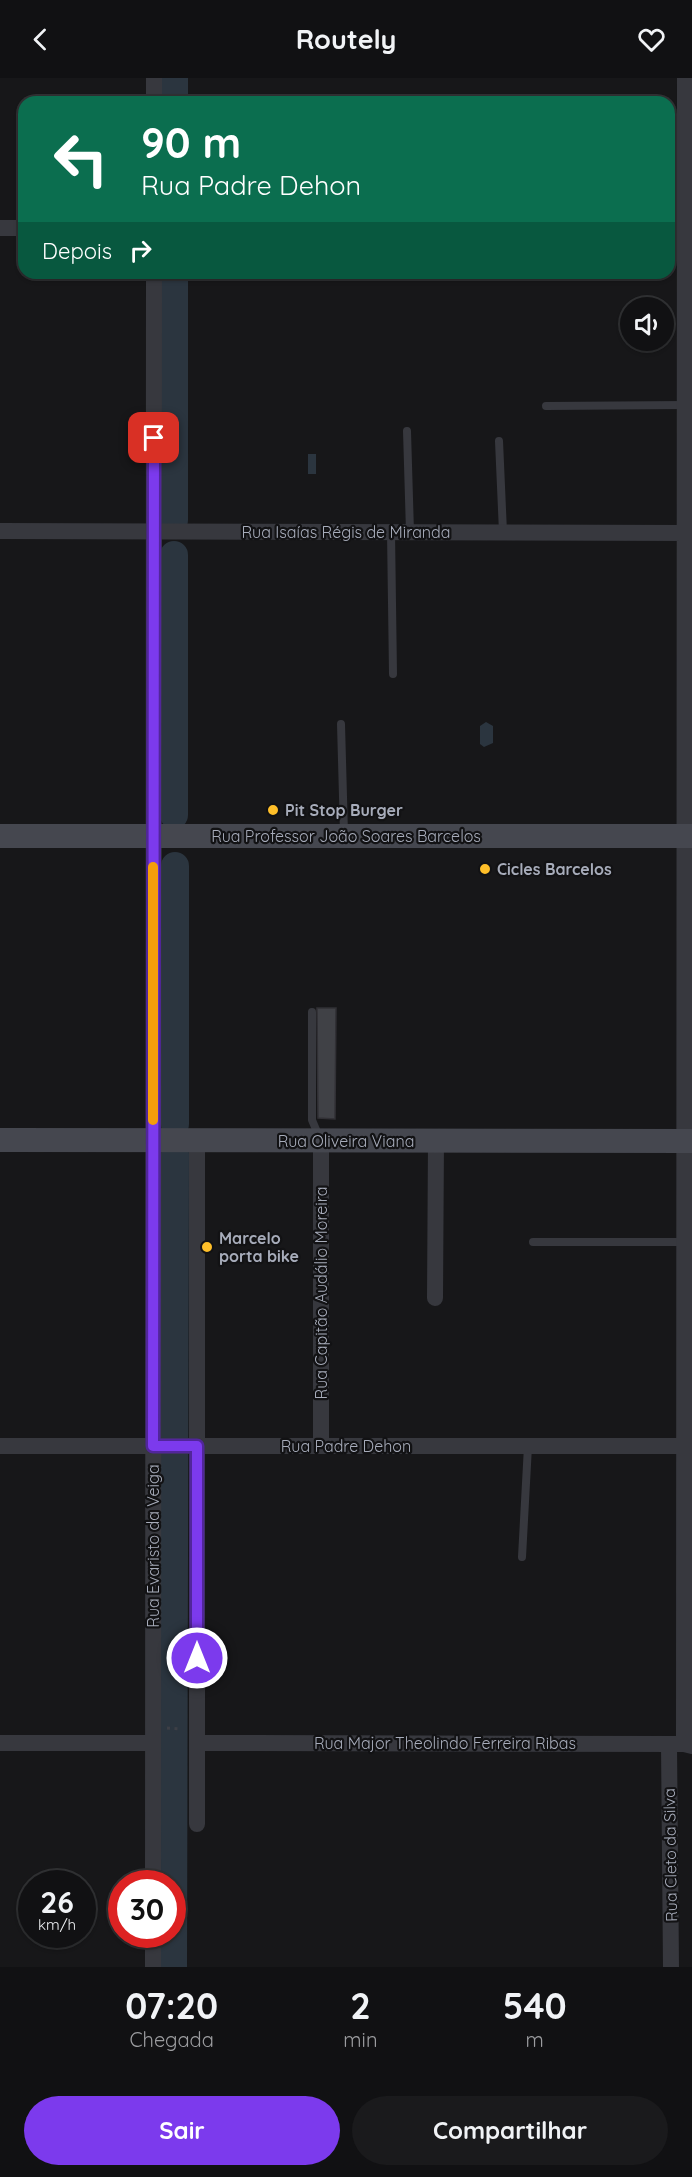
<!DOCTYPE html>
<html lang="pt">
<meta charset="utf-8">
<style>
body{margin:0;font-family:Quicksand,sans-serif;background:#1a1a1c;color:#f1f3f6;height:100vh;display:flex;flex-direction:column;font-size:22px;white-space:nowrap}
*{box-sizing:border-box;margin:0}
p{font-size:20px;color:#9c9da0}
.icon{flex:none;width:33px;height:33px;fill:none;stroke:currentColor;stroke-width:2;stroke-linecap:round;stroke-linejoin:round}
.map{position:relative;height:1889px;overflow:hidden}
.side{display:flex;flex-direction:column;background:#111113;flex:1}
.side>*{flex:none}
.banner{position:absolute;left:18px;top:18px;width:657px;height:183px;border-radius:18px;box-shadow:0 2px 4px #0004,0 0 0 2px #303133;background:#0b6e4f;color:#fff;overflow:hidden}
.buttons{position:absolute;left:620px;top:219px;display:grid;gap:12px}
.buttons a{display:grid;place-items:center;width:54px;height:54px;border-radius:50%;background:#111113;box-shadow:0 2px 4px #0004,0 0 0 2px #303133;font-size:30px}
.speed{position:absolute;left:18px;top:1792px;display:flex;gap:12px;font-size:30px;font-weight:700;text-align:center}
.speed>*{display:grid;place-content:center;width:78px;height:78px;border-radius:50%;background:#111113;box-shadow:0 2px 4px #0004,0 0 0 2px #303133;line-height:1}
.speed small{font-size:15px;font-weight:400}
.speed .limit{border:9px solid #d22;background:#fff;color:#111}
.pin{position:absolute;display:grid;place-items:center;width:51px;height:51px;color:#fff;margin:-26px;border-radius:12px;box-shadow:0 3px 9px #0006}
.me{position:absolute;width:66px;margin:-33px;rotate:0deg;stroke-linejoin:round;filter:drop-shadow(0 0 4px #0008)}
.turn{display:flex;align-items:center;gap:21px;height:126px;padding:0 24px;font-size:27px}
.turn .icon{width:78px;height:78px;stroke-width:2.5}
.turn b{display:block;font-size:42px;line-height:51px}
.then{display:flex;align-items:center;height:57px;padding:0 24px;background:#0003;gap:12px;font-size:22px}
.eta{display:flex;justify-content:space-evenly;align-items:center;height:102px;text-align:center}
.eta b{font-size:36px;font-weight:700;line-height:42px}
.action{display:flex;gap:12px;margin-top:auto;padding:12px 24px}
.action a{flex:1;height:69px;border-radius:36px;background:#7c3aed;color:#fff;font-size:24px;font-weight:700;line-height:69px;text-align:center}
.action a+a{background:#1a1a1c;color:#f1f3f6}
header{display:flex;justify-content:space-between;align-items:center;height:78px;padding:0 24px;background:#111113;font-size:27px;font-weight:700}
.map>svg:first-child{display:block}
.water{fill:#2b353f}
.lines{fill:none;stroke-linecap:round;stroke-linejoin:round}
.river{stroke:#2b353f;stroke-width:28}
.building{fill:#404146;stroke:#313035;stroke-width:1.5}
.path{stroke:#3d3f46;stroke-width:3;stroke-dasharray:3 4.5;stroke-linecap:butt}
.lane{stroke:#37383e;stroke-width:8}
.street{stroke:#37383e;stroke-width:16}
.secondary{stroke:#45474f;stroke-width:24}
.route-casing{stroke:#51269a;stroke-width:15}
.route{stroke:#7c3aed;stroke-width:10}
.slow{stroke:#f59e0b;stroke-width:10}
.poi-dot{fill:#ffbf29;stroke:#121214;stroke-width:2}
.labels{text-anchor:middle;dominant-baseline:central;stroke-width:4.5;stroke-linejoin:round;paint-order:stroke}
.street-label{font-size:16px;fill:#a7acba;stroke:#121214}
.poi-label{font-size:16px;font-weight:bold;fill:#a7acba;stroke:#121214;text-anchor:start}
</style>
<header><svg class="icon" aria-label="back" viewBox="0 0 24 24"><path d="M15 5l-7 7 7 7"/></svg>Routely<svg class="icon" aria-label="heart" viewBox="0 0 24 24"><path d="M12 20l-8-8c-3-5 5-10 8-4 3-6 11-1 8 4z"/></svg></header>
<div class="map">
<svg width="692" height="1889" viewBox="0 0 692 1889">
<rect width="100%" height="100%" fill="#171719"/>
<path class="water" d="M308 376H316V396H308Z
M486 644 493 648V665L484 669 480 666V648Z"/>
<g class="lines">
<path class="river" d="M174 24V0
M174 442V195
M174 477V737
M175 788V1046
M173 1889 175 1076"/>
</g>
<path class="building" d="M317 930H336L335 1041 318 1040Z"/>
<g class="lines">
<path class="path" d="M167 1650 181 1651"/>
<path class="lane" d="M669 58H685
M546 328 685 327
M407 353 410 454
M499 363 503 454
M391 454 393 596
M341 646 344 755
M312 934V1042L320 1061
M533 1164H685
M522 1479 528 1368"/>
<path class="street" d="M154 24V0
M0 150H24
M0 453 692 455
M197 1063V1746
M321 1063V1368
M435 1220 436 1063
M0 1368H692
M0 1665H153
M197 1665 684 1666 692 1668
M669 1666 671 1889
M684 1666 685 0
M153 1806 154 195
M153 1889V1857"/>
<path class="secondary" d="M0 758H692
M0 1062 692 1063"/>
</g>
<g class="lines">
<g class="route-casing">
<path id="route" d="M154 360 153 1368H197V1580"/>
</g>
<use href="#route" class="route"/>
<path class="slow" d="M153 789V1042"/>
</g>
<g class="poi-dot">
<circle cx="273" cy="732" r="6"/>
<circle cx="485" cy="791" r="6"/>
<circle cx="207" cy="1169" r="6"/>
</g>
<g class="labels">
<g class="street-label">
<text x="346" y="454">Rua Isaías Régis de Miranda</text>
<text x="346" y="758">Rua Professor João Soares Barcelos</text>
<text x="346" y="1063">Rua Oliveira Viana</text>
<text transform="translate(321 1215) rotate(-90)">Rua Capitão Audálio Moreira</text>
<text x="346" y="1368">Rua Padre Dehon</text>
<text transform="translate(153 1468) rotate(-90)">Rua Evaristo da Veiga</text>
<text x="445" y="1665">Rua Major Theolindo Ferreira Ribas</text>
<text transform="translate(670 1777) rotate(-91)">Rua Cleto da Silva</text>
</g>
<g class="poi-label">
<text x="285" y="732">Pit Stop Burger</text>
<text x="497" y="791">Cicles Barcelos</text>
<text x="219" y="1160">Marcelo<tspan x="219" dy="18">porta bike</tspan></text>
</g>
</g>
</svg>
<div class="buttons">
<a><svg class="icon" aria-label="sound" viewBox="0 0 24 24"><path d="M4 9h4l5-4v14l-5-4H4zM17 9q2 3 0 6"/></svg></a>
</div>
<div class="speed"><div>26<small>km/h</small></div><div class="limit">30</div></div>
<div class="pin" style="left:154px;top:360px;background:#d93025"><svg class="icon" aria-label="arrive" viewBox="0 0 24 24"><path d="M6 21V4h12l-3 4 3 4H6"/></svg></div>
<svg class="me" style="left:197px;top:1580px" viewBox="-20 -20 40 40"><circle r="17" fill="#7c3aed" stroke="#fff" stroke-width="3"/><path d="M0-11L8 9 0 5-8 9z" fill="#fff"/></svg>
<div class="banner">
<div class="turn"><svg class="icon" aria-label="left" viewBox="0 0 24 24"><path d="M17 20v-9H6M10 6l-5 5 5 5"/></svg><div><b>90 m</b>Rua Padre Dehon</div></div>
<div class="then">Depois<svg class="icon" aria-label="right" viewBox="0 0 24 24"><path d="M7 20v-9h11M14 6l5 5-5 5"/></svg></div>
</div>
</div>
<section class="side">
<div class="eta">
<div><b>07:20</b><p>Chegada</p></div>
<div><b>2</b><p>min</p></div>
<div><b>540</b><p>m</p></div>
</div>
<div class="action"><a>Sair</a><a>Compartilhar</a></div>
</section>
